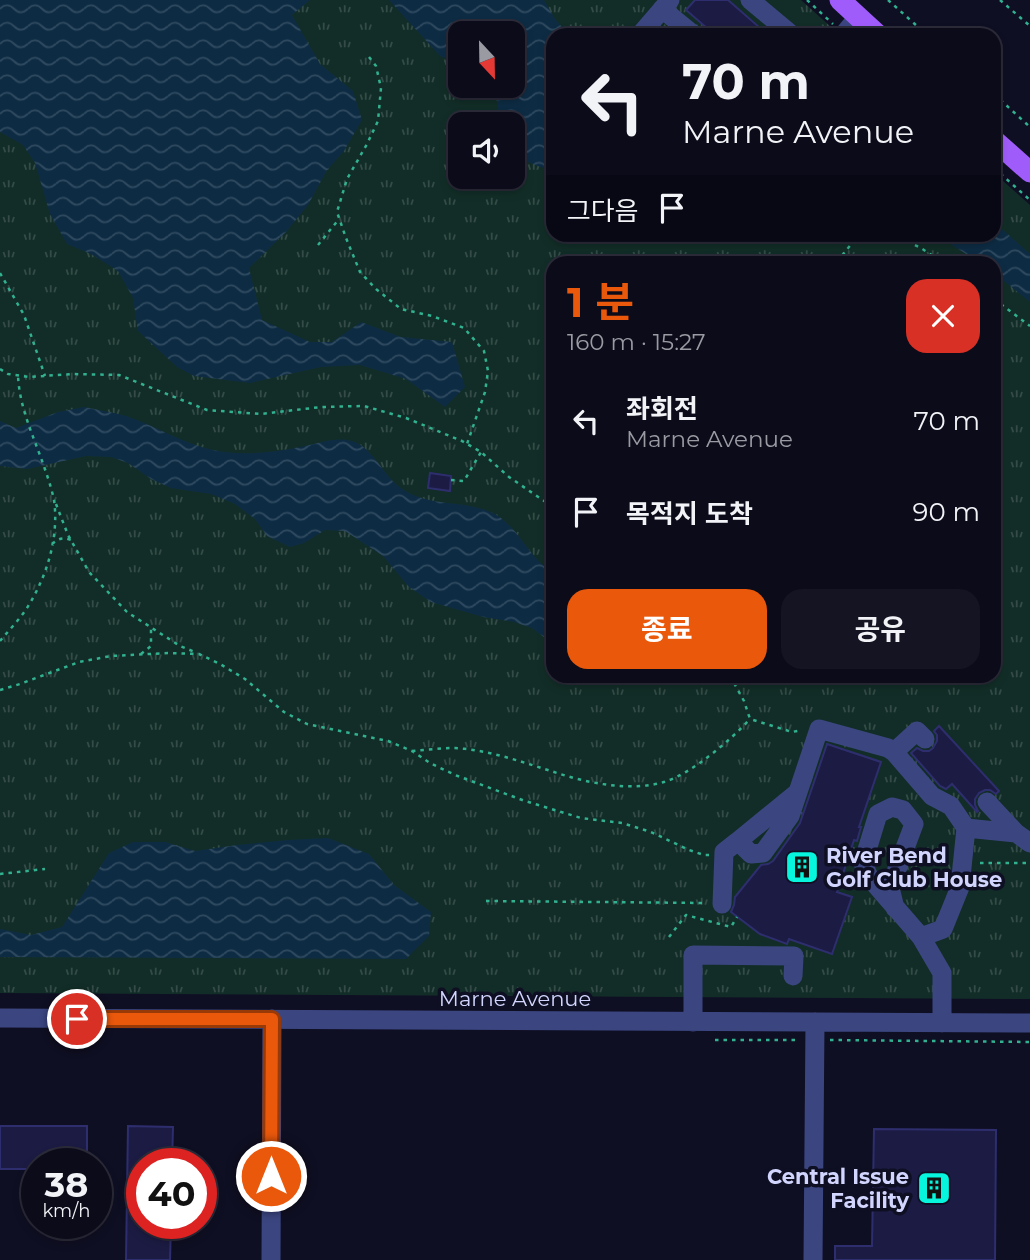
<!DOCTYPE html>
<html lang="ko">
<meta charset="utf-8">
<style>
body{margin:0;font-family:Montserrat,"Noto Sans KR",sans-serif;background:#141423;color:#f1f3f6;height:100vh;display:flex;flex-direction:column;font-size:26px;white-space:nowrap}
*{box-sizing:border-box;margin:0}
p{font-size:23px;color:#9a9ba2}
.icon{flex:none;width:38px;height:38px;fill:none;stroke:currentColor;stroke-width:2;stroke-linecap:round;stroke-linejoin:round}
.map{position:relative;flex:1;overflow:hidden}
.panel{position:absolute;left:546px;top:256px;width:455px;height:427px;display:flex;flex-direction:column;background:#0b0b1a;border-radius:21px;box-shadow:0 4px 10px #0003,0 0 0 2px #2b2b39}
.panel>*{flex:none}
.guide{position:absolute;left:546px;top:28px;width:455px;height:214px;border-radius:21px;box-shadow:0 4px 10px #0003,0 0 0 2px #2b2b39;background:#0b0b1a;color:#f1f3f6;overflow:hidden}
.needle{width:46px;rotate:158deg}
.tools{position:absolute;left:448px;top:21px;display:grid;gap:14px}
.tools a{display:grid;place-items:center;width:77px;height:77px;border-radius:14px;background:#0b0b1a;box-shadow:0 4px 10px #0003,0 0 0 2px #2b2b39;font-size:35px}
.speed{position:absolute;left:21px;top:1148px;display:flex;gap:14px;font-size:35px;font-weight:700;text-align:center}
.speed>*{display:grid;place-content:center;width:91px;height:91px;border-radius:50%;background:#0b0b1a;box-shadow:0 4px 10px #0003,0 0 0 2px #2b2b39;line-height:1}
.speed small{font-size:18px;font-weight:400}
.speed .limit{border:10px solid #d22;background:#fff;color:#111}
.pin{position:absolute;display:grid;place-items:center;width:60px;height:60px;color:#fff;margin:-30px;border:4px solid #fff;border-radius:50%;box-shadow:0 2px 7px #0007}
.me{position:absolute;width:77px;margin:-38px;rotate:0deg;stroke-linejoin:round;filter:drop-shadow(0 0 5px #0008)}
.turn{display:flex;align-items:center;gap:24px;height:147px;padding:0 21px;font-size:32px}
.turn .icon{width:91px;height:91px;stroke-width:2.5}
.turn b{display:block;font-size:49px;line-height:60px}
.then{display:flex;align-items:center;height:66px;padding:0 21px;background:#0003;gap:14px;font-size:26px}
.round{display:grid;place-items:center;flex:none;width:74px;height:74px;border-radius:21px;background:#141423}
.summary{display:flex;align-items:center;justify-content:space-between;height:119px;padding:0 21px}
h1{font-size:42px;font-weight:700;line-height:52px;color:#ea580c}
.action{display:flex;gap:14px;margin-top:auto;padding:14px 21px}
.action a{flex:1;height:80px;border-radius:21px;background:#ea580c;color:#fff;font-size:28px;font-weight:700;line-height:80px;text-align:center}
.action a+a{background:#141423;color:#f1f3f6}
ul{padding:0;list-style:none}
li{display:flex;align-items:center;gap:21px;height:91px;padding:0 21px}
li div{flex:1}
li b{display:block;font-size:26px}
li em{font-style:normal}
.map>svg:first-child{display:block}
.grass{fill:url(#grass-tufts);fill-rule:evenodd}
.water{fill:url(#water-waves)}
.building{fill:#1c1b43;stroke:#2e2e6f;stroke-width:2}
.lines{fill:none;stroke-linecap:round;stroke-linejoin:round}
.path{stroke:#32b191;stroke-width:2.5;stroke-dasharray:3.5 5;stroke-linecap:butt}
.minor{stroke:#3b4681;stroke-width:19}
.major{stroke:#a05cfa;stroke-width:21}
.route-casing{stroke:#983908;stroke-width:18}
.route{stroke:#ea580c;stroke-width:12}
.labels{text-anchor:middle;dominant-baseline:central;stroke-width:7;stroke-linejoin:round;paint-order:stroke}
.poi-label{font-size:21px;font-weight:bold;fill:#d2d6fe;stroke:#0f0f23;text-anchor:start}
.street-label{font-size:21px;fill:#d2d6fe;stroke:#0f0f23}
</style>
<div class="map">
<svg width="1030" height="1260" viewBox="0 0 1030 1260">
<defs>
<pattern id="grass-tufts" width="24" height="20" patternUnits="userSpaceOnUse" patternTransform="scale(1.75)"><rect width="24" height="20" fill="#122d27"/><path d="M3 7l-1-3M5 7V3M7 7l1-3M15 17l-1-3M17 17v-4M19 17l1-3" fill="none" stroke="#344b47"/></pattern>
<pattern id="water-waves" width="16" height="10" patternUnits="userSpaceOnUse" patternTransform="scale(1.75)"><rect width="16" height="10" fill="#0d2c44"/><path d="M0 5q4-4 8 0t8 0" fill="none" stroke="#2f4a60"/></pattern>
</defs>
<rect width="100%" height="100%" fill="#0f0f23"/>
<path class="grass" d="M0 0H801L840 35H553V234H994V173L1030 205V999L0 993ZM460 33H513V86H460ZM460 124H513V177H460ZM553 262H994V676H553Z"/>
<path class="water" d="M0 0H310L292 15 320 64 353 91 362 120 344 151 327 170 308 205 286 232 249 268 262 320 310 342H332L361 322 401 337 452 342 465 387 445 407 406 379 360 365 321 367 250 383 194 376 177 367 138 331 133 298 118 271 91 254 67 244 50 214 35 163 23 145 0 132Z
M389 0H544L555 19 569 35H553V172L513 156V124H501L494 86H513V33H460V64L440 56Z
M994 222 1030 254V302L994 273V262H979L936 235 994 234Z
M84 407C98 410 112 412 126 416 159 427 190 448 225 452 250 455 276 452 300 447 316 444 336 436 352 441 373 447 383 476 401 488 427 507 460 500 488 511 518 522 526 557 553 572V644L532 628 514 622 483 617 431 602 409 587 383 556 345 531 325 530 304 543 290 547 267 536 255 519 235 504 211 494 171 488 151 479 128 463 111 457 86 456 27 469 0 466V421L16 428 58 412Z
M328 838 369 854 394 885 431 912 429 936 406 959 0 957V929L31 935 62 927 109 853 133 842H165L195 851 237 845 288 840Z"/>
<path class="building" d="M695 0H728L768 35H715L686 10Z
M430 473 451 476 450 491 428 488Z
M939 726 999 791 996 794 990 790H985L979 793 975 799V805L978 811 977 812 952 784 946 789 940 786 911 753 917 748 923 751H929L933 748 937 741V735L934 731Z
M827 744 881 762 859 827H861L857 841 854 840 837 892 852 897 832 954 789 939 787 944 760 934 731 912 734 905 735 897 761 865 768 864 773 861 800 823Z
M0 1126H87V1164H37V1169H0Z
M128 1126 173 1127 172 1164H142V1223H171L170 1260H126Z
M874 1129 996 1130 995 1260H835V1246H872Z"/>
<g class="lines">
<path class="path" d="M807 0 833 24
M888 0 927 35
M1000 0 1030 26
M369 57 376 66 381 88 378 121 367 144 347 179 337 212 346 238 360 272 376 289 401 309 432 316 464 328 484 351 488 371 485 392 467 444
M994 94 1030 127
M994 168 1030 200
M848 234 852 243
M892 234 921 248 942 262
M318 245 339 219
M837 262 852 243 868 234
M0 273 24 315 45 376
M994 299 1030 326
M0 369 8 374 30 377 72 374 119 375 207 410 261 414 321 407 364 406 406 418 462 441 481 452 509 477 553 507
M451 480 464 481 481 452
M56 504 68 535 89 572 127 612 180 646 195 652
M52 544C59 538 63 537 71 540
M0 641C10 629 22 617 30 603 48 573 59 535 54 500 51 486 46 472 41 458 31 431 19 404 18 375
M141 654 151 646V628
M730 676 744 701 750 719 792 732 802 730
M0 690 20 684 79 662 111 656 169 653 199 654 220 664 245 679 284 712 307 724 388 741 412 751 430 763 455 775 525 801 581 818 622 823 651 832 689 850 704 855H709
M412 751C426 750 441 748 455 748 489 750 522 762 554 772 587 783 630 792 664 782 691 774 731 740 750 719
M980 863H1026
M0 874 45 869
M486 901 707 903
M669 937 686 915 731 927 737 917
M715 1040H799
M830 1040 1030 1042"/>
<path class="minor" d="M750 0 792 35
M662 9 694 35
M640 35 670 0
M843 35 858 17
M894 752 917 731 925 739
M798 792 738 841 751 854 763 853 790 816 819 729 888 748 894 752 932 796 951 806 966 828 960 887 943 929 921 937
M987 802 1016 833
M966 828 1016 833 1030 843
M722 904 724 852 738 841
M895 908 890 888 914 824 903 810 892 807 878 814 863 863 869 877 921 937 942 973V1023
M0 1018 1030 1023
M693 1022V955L794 956 793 976
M271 1260 272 1019
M813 1260 815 1022"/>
<path class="major" d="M840 0 878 35
M994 140 1030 172"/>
</g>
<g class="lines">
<g class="route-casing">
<path id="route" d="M77 1019H272L271 1176"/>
</g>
<use href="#route" class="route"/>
</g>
<defs>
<g id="building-square" transform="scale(1.75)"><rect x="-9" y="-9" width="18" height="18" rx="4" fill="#07f4dd" stroke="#0f0f23"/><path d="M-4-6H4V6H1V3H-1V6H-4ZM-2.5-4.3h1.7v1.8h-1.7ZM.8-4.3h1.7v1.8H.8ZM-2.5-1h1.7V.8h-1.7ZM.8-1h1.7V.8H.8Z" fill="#111"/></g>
</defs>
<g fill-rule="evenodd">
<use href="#building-square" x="802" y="867"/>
<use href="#building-square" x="934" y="1188"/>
</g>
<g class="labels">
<g class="poi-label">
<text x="826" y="855">River Bend<tspan x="826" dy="24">Golf Club House</tspan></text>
<text x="909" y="1176" text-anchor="end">Central Issue<tspan x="909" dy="24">Facility</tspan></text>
</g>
<g class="street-label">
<text x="515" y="998">Marne Avenue</text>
</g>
</g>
</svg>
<div class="tools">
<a><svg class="needle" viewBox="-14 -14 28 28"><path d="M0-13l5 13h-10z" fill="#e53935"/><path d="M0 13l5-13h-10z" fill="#9a9ba2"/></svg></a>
<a><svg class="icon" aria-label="sound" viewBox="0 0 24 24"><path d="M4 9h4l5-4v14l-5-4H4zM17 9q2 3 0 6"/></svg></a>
</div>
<div class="speed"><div>38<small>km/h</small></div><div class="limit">40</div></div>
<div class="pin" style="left:77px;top:1019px;background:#d93025"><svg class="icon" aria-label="arrive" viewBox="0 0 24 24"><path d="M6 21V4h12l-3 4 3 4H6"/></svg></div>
<svg class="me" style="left:271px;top:1176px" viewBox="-20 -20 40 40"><circle r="17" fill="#ea580c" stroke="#fff" stroke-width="3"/><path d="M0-11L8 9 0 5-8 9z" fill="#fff"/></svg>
<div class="guide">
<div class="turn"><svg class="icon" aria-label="left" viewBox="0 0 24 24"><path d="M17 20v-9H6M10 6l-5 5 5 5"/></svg><div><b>70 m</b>Marne Avenue</div></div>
<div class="then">그다음<svg class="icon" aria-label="arrive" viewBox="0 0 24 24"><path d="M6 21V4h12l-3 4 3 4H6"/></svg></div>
</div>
<section class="panel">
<div class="summary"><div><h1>1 분</h1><p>160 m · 15:27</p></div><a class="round" style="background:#d93025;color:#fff"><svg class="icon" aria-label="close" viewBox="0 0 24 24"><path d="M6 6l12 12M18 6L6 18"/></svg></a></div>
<ul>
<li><svg class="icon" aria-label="left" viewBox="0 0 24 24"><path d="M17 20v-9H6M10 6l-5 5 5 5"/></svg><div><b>좌회전</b><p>Marne Avenue</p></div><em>70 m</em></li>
<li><svg class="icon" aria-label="arrive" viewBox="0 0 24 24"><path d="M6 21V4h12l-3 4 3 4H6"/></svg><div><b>목적지 도착</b></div><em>90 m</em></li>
</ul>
<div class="action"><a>종료</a><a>공유</a></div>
</section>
</div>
